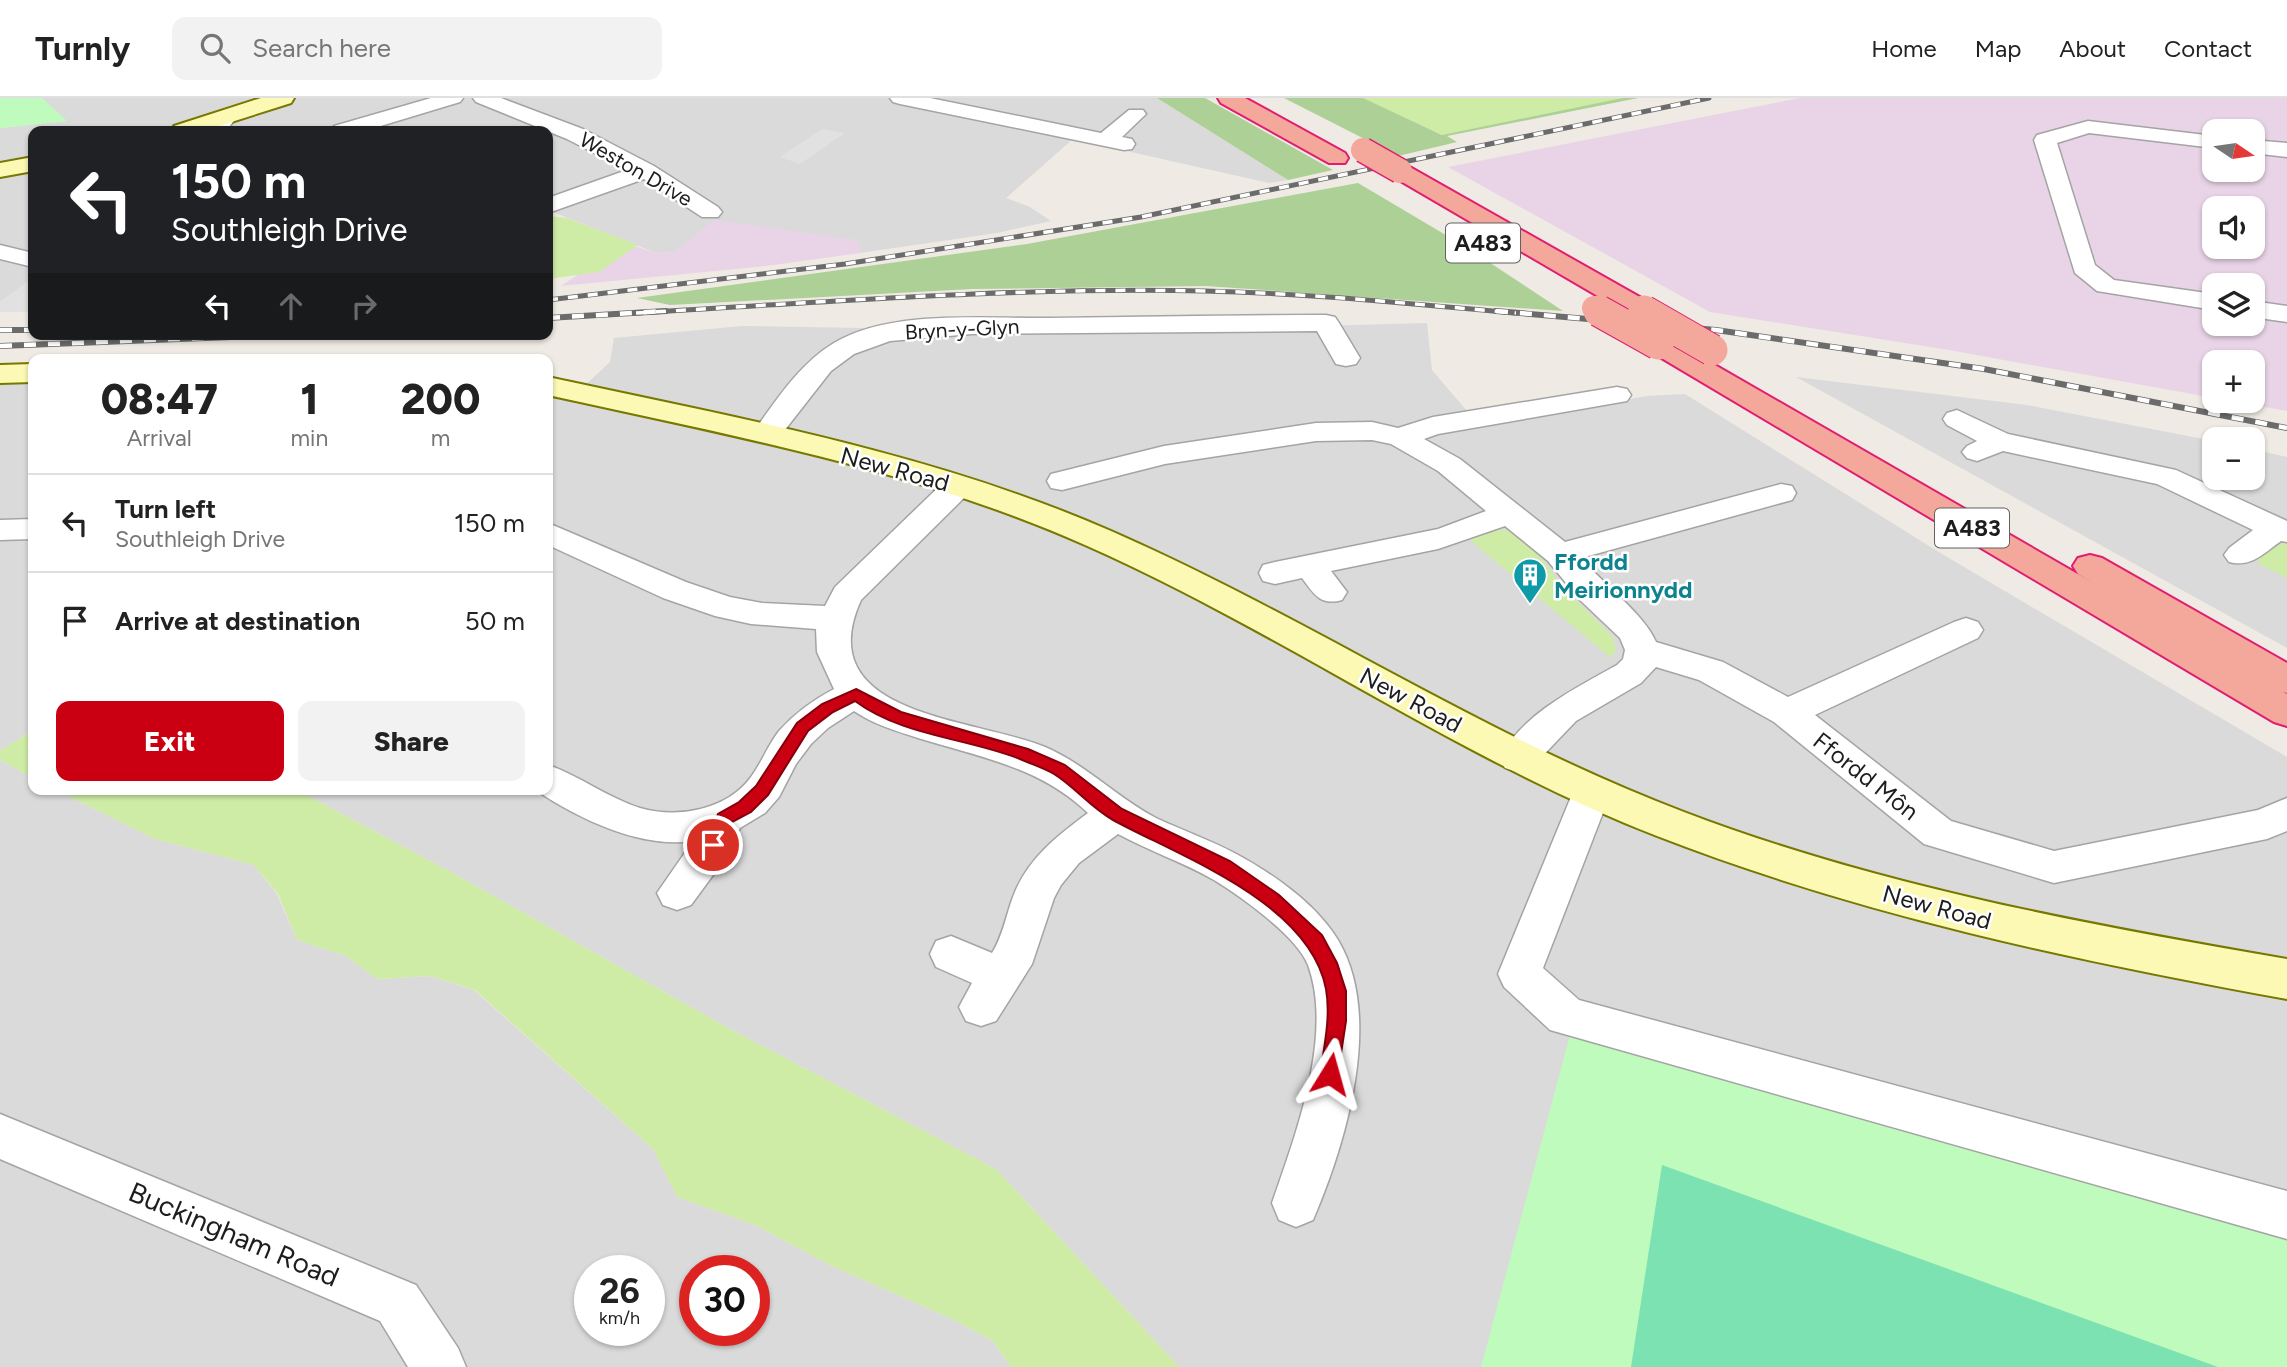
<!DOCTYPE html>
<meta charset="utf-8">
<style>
body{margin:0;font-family:Figtree,sans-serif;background:#f2f2f2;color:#222;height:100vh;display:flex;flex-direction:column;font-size:26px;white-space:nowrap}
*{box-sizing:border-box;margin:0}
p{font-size:23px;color:#767676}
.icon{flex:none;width:38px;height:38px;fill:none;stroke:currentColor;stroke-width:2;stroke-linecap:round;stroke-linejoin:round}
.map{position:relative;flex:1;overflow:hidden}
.panel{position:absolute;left:28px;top:256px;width:525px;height:441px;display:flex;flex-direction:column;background:#fff;border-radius:14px;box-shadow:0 2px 5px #0004}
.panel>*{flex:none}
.top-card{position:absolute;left:28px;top:28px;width:525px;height:214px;border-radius:14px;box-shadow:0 2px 5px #0004;background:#202124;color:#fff;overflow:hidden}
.needle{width:46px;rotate:103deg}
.tools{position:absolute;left:2202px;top:21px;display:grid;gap:14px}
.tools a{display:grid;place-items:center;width:63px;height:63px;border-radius:14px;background:#fff;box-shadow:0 2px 5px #0004;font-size:35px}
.speed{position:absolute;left:574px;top:1157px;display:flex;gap:14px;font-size:35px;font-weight:700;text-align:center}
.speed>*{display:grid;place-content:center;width:91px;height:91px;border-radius:50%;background:#fff;box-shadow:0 2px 5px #0004;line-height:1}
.speed small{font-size:18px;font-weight:400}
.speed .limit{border:10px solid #d22;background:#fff;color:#111}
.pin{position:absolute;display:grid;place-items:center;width:60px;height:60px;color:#fff;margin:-30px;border:4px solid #fff;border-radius:50%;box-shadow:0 2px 7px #0007}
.me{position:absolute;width:77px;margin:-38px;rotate:8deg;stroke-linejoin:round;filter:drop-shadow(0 0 5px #0008)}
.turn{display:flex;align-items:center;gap:24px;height:147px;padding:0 28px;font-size:32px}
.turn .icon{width:91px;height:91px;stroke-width:2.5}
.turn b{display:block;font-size:49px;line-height:60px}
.lanes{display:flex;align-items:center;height:66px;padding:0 28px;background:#0003;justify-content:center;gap:35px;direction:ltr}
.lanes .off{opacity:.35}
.eta{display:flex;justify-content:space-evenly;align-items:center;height:119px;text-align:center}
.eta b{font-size:42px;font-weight:800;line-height:49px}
.primary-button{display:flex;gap:14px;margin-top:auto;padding:14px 28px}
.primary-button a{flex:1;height:80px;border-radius:14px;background:#ca0012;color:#fff;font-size:28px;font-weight:800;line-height:80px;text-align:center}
.primary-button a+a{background:#f2f2f2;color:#222}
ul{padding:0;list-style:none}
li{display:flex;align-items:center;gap:21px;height:98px;padding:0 28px;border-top:2px solid #e0e0e0}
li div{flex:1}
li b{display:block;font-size:26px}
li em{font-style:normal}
header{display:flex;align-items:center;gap:42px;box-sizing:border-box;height:98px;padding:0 35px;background:#fff;border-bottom:2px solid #e0e0e0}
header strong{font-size:33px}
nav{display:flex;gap:38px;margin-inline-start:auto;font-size:24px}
.search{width:490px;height:63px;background:#f2f2f2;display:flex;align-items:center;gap:18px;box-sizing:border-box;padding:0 24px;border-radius:14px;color:#767676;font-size:26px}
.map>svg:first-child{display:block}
.residential{fill:#dbdada;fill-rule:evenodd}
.industrial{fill:#e8d4e6;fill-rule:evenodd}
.grass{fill:#ceeca6}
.forest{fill:#acd095}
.park{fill:#befbbd}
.pitch{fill:#7de2b1}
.parking{fill:#e1e1e1}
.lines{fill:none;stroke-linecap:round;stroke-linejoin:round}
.minor-casing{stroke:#a4a4a4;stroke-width:3}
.secondary-casing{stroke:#767800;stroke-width:4}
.trunk-casing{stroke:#e01d71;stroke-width:4}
.minor{fill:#fff;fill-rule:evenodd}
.secondary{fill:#fcf9b4;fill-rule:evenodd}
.trunk{fill:#f4a89c;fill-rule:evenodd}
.rail-far1-casing{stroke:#6b6b6b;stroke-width:5}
.rail-casing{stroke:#6b6b6b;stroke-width:6}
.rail-far1{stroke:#fff;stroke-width:3.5;stroke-dasharray:10;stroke-linecap:butt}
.rail{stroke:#fff;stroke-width:4.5;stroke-dasharray:12;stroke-linecap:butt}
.trunk-bridge-far1-casing{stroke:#e01d71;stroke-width:27;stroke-linecap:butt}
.trunk-bridge-casing{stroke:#e01d71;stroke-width:33;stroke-linecap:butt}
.trunk-bridge-far1{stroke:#f4a89c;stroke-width:24}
.trunk-bridge{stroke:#f4a89c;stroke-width:31}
.route{fill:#ca0012;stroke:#83000c;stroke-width:2}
.labels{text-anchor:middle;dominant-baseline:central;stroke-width:5;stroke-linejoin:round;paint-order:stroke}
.far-street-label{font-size:21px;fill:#1d1d1d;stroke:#fff}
.shield{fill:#fff;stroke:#616161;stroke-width:2}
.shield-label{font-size:23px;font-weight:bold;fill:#1d1d1d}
.street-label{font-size:24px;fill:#1d1d1d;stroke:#fff}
.culture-label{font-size:24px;font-weight:bold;fill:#0d838f;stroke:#fff;text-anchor:start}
.near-street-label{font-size:28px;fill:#1d1d1d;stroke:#fff}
</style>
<header>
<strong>Turnly</strong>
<div class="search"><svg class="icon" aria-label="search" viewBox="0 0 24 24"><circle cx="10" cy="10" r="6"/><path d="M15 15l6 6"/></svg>Search here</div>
<nav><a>Home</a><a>Map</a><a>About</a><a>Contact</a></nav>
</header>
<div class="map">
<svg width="2287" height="1269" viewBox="0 0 2287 1269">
<rect width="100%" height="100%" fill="#efeae3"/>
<path class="residential" d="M42 0H1157L1288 82 1269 85 1073 41 1006 100 1030 109 1051 123 997 135 860 155 859 144 854 142 810 138 698 135 692 142 675 154 656 155 548 112V33H33V180L0 204V30L66 23Z
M1427 225 1432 272 1478 326 1647 298 1685 296 1942 456 2287 659V1122L1482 1269H1179L996 1071 730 931 451 774 295 691H548V298L570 301 610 264 614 240 742 228 861 230 915 239Z
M1796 279 2027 307 2214 343V380H2252V351L2287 359V550Z
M33 283V632L0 653V284Z
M0 662 33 680V691H54L155 741 254 767 277 796 297 842 346 858 377 881 430 878 474 892 653 1051 677 1099 755 1127 830 1167 952 1221 993 1243 1011 1269H0ZM590 1172H649V1232H590ZM695 1172H754V1232H695Z"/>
<path class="industrial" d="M1800 0H2287V313L2230 303H2252V264H2214V300L1949 252 1710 214 1448 69ZM2214 33H2252V72H2214ZM2214 110H2252V149H2214ZM2214 187H2252V226H2214Z
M714 122 854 142 859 144 860 155 766 168 561 188 626 145 656 155 675 154Z"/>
<path class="grass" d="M1362 0H1638L1445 38Z
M548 118 567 120 638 147 599 174 548 181Z
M1485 430 1508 433 1539 456 1562 488 1613 539 1616 552 1611 560 1470 442Z
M2287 443V480L2259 466 2257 458Z
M33 632V680L0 662V653Z
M54 691H295L451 774 730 931 996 1071 1179 1269H1011L993 1243 952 1221 830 1167 755 1127 677 1099 653 1051 475 892 430 878 377 881 346 858 297 842 278 796 254 767 155 741Z"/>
<path class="forest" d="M1157 0H1205L1333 72 1288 82Z
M1284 0H1363L1442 37 1623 0H1638L1447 38 1457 44 1398 58Z
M1358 85 1466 149 1563 213 1206 188 972 191 670 207 637 200 1027 146Z"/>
<path class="park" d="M0 0H42L67 23 0 30Z
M1573 926 2287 1122V1269H1481Z"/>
<path class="pitch" d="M1662 1067 2218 1269H1631Z"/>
<path class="parking" d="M822 31 845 35 800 66 780 59Z
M33 180V214H0V204Z"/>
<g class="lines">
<g class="minor-casing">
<path id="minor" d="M431 0H463L460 4 364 33H331L334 28Z
M473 0H501L583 31 654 68 718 109 722 114 718 119H702L644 81 548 115V100L627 72 567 41 476 4Z
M890 0H930L1101 35 1129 12H1143L1146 16 1122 39 1132 41 1135 46 1132 51 1124 52 900 6 893 4Z
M226 14 233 16 236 20 226 33H205L219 16Z
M2088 23 2214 38V50L2089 35 2057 45 2095 167 2114 182 2214 196V212L2097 193 2075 175 2034 42 2037 37Z
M2252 42 2287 45V59L2252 55Z
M0 147 33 155V169L0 161Z
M2252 203 2287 208V224L2252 219Z
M1326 217 1335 219 1339 225 1360 260 1356 266 1346 268 1336 266 1317 233 972 236 890 243 854 256 831 273 777 342 767 345 757 342 752 336C775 304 799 266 834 245 892 211 983 221 1049 220 1141 219 1234 217 1326 217Z
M1617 289 1627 291 1631 297 1627 303 1438 336 1424 341 1460 361 1565 444 1781 386 1792 388 1796 395 1792 402 1581 460C1602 485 1645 517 1656 544L1723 564 1788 599 1954 524 1966 520 1978 524 1983 532 1978 540 1815 617 1951 723 2054 753 2258 712 2287 700V733L2267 741 2054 785 1924 746 1774 624 1699 582 1656 569 1641 585 1576 623 1531 670 1518 674 1505 670 1499 660C1524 615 1574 591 1617 567L1623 561 1625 552 1620 540 1580 502 1548 463 1505 428 1438 451 1331 473 1347 494 1342 502C1320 508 1314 496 1302 480L1275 486 1263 483 1259 475 1263 467 1275 464 1438 431 1486 413 1438 373 1391 346 1372 342 1316 343 1165 366 1062 392 1051 390 1047 383 1051 376 1164 348 1316 325 1372 324 1398 330 1433 319Z
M1957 312 2008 336 2176 372 2287 423V444L2281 443C2264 455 2251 470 2229 464L2224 457 2229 450 2253 432 2157 386 2003 353 1977 363 1967 360 1962 354 1967 348 1977 343 1947 327 1943 321 1947 315Z
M958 379 969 381 973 388 969 395 861 502C808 619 976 620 1045 649 1087 667 1117 700 1156 720 1186 734 1219 745 1247 762 1280 781 1318 809 1338 842 1384 919 1346 1045 1313 1122L1296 1129 1279 1122 1272 1105C1295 1038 1334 937 1308 867 1297 838 1240 798 1214 782 1183 764 1149 753 1118 736L1079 765 1061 787 1054 800 1032 866 996 923 981 928 966 923 959 909 972 885 936 869 930 856 936 843 951 838 992 855C1003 838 1006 817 1013 799 1027 761 1057 738 1088 715 1040 669 980 659 918 640 896 633 873 626 854 613L828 630 811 646 796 666 779 699 765 715 740 730 727 758 691 807 677 812 663 807 657 795 693 743C640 751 577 720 534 691H548V667C580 678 608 700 640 710 678 721 727 712 751 679 762 664 768 647 779 633 795 615 813 602 834 591L817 554 816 531 751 526 715 518 663 500 548 447V425L686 484 730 499 762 505 825 508 835 489 947 381Z
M33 421V441L0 442V422Z
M1592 679 1606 684 1611 694 1543 870 1579 902 2287 1093V1141L1550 932 1504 889 1498 876 1573 694 1578 684Z
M0 1016 416 1187 458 1250 466 1269H408L380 1223 0 1061Z"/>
</g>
<g class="secondary-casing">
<path id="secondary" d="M261 0H294L291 5 203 33H171L174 28Z
M33 59V73L0 79V65Z
M33 266V284L0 285V267Z
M548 279C737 320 933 355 1111 433 1307 519 1483 638 1684 714 1878 788 2084 826 2287 861V901C2073 862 1860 817 1657 738 1455 659 1282 534 1085 447 914 371 729 337 548 297Z"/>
</g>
<g class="trunk-casing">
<path id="trunk" d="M1218 0H1245L1345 55 1348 60 1345 65H1329L1221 5Z
M1400 66 1408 68 1652 206 1656 212 1652 218 1642 220 1632 218 1392 78 1388 73 1392 68Z
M1658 238 1668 240 2095 486 2078 476 2073 468 2078 460 2090 457 2102 460 2287 565V595L2283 594 2287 596V628L2274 624 1648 252 1644 246 1648 240Z"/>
</g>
<use href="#minor" class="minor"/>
<use href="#secondary" class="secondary"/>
<use href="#trunk" class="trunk"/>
<g class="rail-far1-casing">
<path id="rail-far1" d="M548 202 845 166 1141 119 1709 0
M636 215C825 204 1014 189 1204 193 1308 195 1412 206 1516 215"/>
</g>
<g class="rail-casing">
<path id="rail" d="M1496 213 1716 232 1984 271 2287 330
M548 220 666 213
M0 232H33
M0 248 304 236"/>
</g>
<use href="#rail-far1" class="rail-far1"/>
<use href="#rail" class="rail"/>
<g class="trunk-bridge-far1-casing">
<path id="trunk-bridge-far1" d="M1363 52 1400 73
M1594 210 1603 215
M1642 212 1647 215"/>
</g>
<g class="trunk-bridge-casing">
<path id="trunk-bridge" d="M1599 213 1658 246
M1644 213 1712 252"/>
</g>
<use href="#trunk-bridge-far1" class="trunk-bridge-far1"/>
<use href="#trunk-bridge" class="trunk-bridge"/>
</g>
<path class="route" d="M856 591 901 614 1028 651 1065 667 1122 711 1230 763 1279 797 1322 837 1337 865 1346 893V923L1337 982 1330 985 1323 982 1320 976C1324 949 1331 919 1326 891 1310 805 1181 759 1113 722 1091 710 1075 689 1054 676 1044 670 1031 666 1020 661 967 640 902 638 855 603L833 614 808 633 768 697 751 714 730 725 719 752H707L705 747 718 716 739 704 756 688 797 625 822 606Z"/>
<defs>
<g id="building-pin" transform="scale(1.75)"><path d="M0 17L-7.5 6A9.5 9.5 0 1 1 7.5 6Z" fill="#0f9aa8" stroke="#fff"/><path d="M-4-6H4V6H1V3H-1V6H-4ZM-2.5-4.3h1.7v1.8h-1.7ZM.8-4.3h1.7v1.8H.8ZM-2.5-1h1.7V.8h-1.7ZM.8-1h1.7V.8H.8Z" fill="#fff"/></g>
</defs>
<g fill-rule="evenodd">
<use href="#building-pin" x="1530" y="477"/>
</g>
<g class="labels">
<g class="far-street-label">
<text transform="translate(636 71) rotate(30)">Weston Drive</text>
<text transform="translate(962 231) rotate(-3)">Bryn-y-Glyn</text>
</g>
<g class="shield">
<rect x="1446" y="125.5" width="74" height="39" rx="5"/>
<rect x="1935" y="410.5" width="74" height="39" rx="5"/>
</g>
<g class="shield-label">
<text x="1483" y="145">A483</text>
<text x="1972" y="430">A483</text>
</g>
<g class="street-label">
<text transform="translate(895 371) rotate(15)">New Road</text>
<text transform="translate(1411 602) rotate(28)">New Road</text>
<text transform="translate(1866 678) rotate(38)">Ffordd Môn</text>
<text transform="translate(1937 809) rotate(15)">New Road</text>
</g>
<g class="culture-label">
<text x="1554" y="463">Ffordd<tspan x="1554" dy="28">Meirionnydd</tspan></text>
</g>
<g class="near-street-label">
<text transform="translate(234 1136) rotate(23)">Buckingham Road</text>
</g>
</g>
</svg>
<div class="tools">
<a><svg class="needle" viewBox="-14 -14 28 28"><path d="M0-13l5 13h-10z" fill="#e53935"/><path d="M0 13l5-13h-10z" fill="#767676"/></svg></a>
<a><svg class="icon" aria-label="sound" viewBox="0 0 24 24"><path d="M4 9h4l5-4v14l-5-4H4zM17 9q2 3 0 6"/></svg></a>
<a><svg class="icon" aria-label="layers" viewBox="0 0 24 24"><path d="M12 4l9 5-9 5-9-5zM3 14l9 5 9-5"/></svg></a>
<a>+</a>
<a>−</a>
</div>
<div class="speed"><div>26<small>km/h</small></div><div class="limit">30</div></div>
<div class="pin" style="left:713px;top:747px;background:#d93025"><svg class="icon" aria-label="arrive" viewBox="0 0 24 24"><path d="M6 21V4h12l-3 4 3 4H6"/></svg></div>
<svg class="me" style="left:1330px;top:976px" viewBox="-20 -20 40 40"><path d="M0-17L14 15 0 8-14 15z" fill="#ca0012" stroke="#fff" stroke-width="4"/></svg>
<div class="top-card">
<div class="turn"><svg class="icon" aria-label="left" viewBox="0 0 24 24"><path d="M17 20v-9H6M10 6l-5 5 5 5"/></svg><div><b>150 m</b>Southleigh Drive</div></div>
<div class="lanes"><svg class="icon" aria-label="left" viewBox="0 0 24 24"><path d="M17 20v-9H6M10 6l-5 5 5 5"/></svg><svg class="icon off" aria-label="ahead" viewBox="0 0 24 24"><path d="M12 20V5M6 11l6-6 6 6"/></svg><svg class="icon off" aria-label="right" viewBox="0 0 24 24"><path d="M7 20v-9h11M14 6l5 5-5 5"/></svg></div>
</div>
<section class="panel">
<div class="eta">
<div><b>08:47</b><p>Arrival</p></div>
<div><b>1</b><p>min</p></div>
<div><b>200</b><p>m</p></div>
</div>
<ul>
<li><svg class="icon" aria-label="left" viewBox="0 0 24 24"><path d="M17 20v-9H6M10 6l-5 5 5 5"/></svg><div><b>Turn left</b><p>Southleigh Drive</p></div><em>150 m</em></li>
<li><svg class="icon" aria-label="arrive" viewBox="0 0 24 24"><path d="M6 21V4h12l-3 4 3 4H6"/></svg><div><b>Arrive at destination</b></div><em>50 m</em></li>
</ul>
<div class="primary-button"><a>Exit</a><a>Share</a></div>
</section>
</div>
